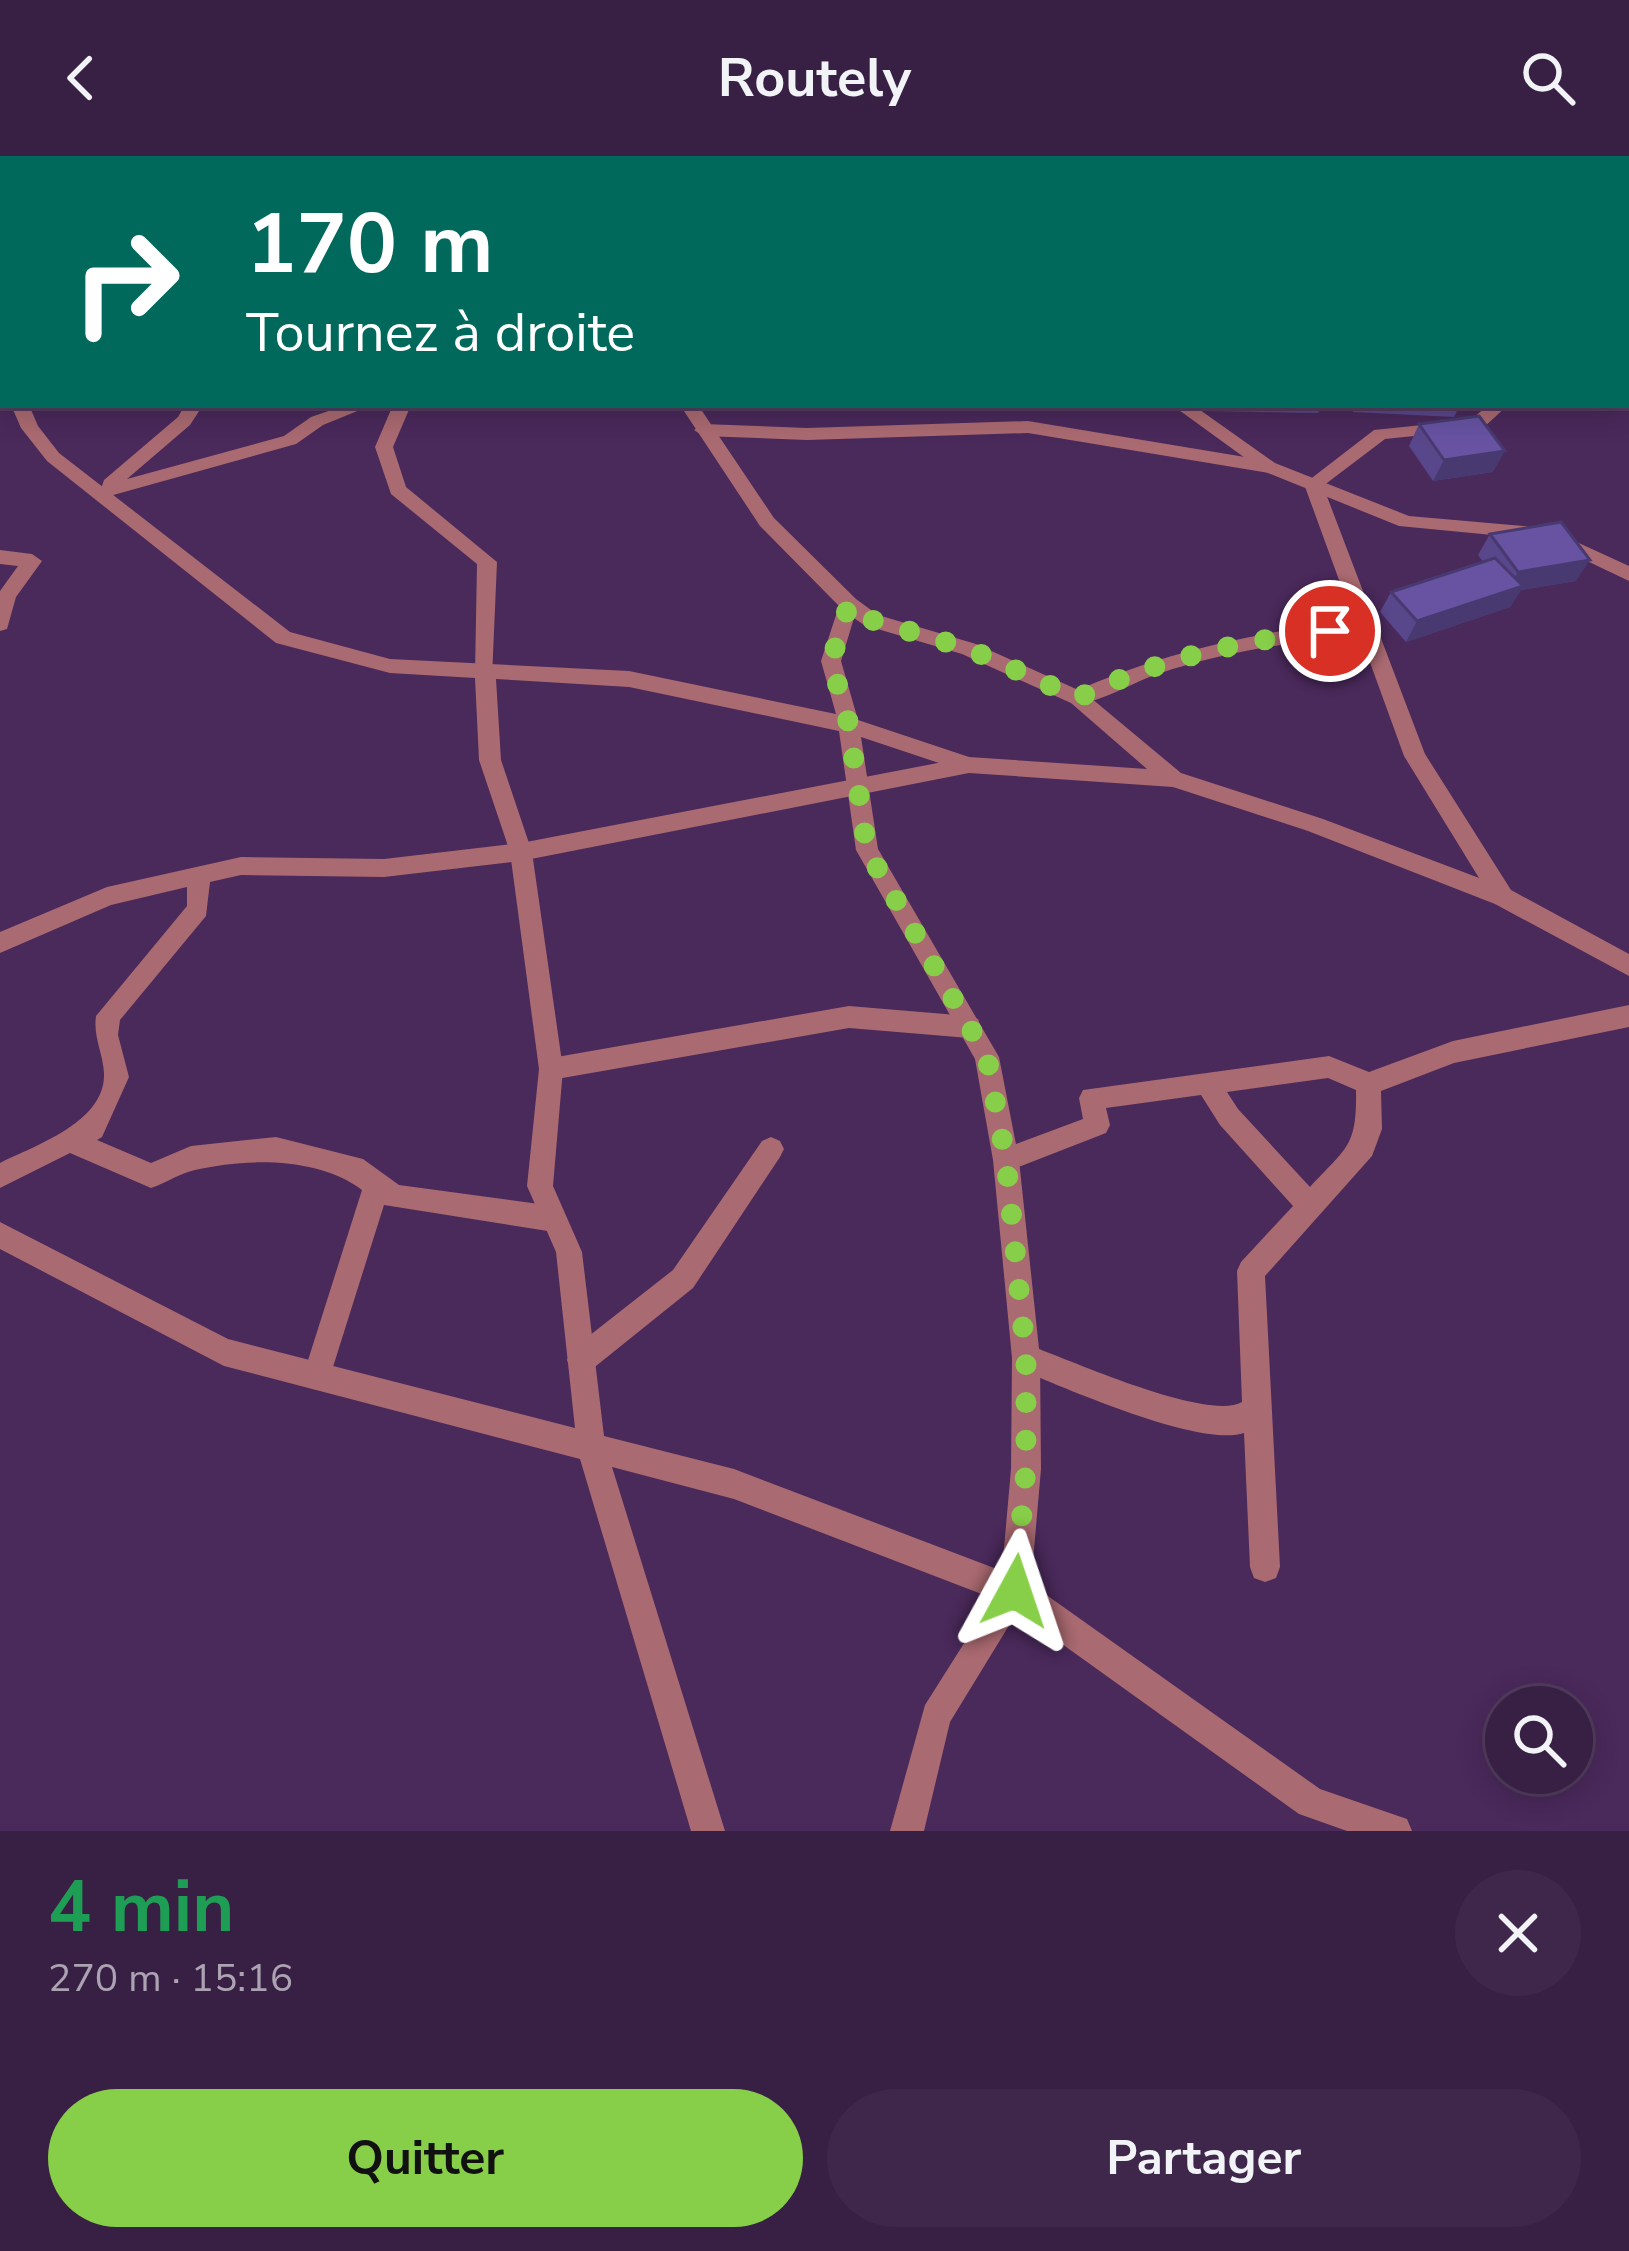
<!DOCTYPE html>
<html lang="fr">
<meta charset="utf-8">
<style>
body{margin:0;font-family:"Nunito Sans",sans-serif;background:#3f274b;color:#f1f3f6;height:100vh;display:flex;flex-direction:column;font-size:45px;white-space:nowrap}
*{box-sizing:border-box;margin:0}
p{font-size:39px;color:#aba2b2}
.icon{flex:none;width:66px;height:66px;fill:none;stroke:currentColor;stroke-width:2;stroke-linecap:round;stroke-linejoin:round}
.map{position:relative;height:1675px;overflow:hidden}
.panel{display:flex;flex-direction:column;background:#381f44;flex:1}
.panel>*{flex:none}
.top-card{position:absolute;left:0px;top:0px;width:1629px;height:252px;box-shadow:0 6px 30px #0003,0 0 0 3px #523d5d;background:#00695c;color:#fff;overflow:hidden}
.buttons{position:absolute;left:1485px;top:1530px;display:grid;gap:24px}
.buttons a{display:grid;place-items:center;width:108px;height:108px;border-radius:50%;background:#381f44;box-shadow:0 6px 30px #0003,0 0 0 3px #523d5d;font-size:60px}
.pin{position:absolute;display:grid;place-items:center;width:102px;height:102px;color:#fff;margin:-51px;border:6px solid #fff;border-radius:50%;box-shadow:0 3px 12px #0007}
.me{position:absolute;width:132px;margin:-66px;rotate:5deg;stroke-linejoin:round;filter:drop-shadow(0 0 9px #0008)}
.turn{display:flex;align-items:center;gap:42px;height:252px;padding:0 48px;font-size:54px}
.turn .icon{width:156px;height:156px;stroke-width:2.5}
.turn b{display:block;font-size:84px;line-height:102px}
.round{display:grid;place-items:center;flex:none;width:126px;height:126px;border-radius:63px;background:#3f274b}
.headline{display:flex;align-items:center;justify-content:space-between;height:204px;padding:0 48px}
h1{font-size:72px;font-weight:700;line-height:90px;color:#1e9e55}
.cta{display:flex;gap:24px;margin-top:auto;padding:24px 48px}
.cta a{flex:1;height:138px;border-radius:72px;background:#88cf49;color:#111;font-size:48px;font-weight:700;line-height:138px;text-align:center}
.cta a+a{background:#3f274b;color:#f1f3f6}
header{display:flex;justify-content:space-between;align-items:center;height:156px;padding:0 48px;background:#381f44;font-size:54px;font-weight:700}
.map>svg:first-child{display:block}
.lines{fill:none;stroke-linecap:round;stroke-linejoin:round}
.lane{fill:#aa6a71;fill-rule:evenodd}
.street{fill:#aa6a71;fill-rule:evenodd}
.wall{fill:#59478b}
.shaded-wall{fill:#483a71}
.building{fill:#6753a2;stroke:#483a71;stroke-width:3}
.route{stroke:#88cf49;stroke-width:21;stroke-dasharray:0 37.8}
</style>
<header><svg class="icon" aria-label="back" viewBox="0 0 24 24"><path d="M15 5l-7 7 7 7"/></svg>Routely<svg class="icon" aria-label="search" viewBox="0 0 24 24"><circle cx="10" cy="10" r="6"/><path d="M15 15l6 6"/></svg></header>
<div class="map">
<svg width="1629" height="1675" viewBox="0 0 1629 1675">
<rect width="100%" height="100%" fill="#4a295b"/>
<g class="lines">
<path class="lane" d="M284 0H298L299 3H285Z
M619 0H640L642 3H621Z
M813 0H827L828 3H814Z
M1393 0H1458L1460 3H1395Z
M1545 0H1592L1593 2 1543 3Z
M3 163V190L0 191V164Z
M1626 172 1629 173V185L1626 184Z
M0 210H3L0 222Z
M185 249H203L190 269 127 323 284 280 311 261 346 249H372L323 269 296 288 99 343 92 341V333L102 330 104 324 178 261Z
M393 249H411L393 291 406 331 497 406 492 522 485 525 475 517 477 408 391 338 375 291Z
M1488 249H1508L1482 273 1385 283 1323 330 1425 598 1511 734 1514 741 1511 748H1495L1404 600 1360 479C1291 486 1223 496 1158 518 1135 525 1091 552 1071 547L1068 542 1071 537C1162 496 1256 476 1354 465L1304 328 1374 274 1471 264Z
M1028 265 1269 305 1278 311 1269 317 1028 277 807 284 703 280 694 274 703 268 807 272Z
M0 394 32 398 42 405 16 441 7 473 0 475V435L18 410 0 408Z
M969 601 980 609 969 617 521 705 384 721 241 719 210 726 206 760 120 864 118 879 129 921 102 981 97 984 151 1007 191 990 276 981 363 1003 399 1029 554 1050 563 1054 567 1063 563 1072 554 1076 384 1049 327 1230 317 1234 307 1230 303 1220 362 1034C318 1001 247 1002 195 1014 180 1017 166 1027 151 1032L70 997 0 1032V1007C36 989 106 966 104 917 103 897 93 881 96 860L187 750V731L111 749 0 797V776L107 731 241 701 384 703 521 687Z
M1629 849V871L1454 907 1381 935 1382 973 1372 1000 1265 1120 1280 1411 1276 1422 1265 1426 1254 1422 1250 1411 1244 1277C1200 1292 1063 1231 1016 1212L1012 1202 1016 1192 1026 1188C1068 1203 1207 1266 1242 1246L1237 1115 1241 1106 1293 1050 1220 969 1201 939 1106 952 1110 969 1106 977 1006 1016 997 1013 993 1004 997 995 1083 963 1079 942 1083 934 1329 900 1369 916 1453 885ZM1328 922 1356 934C1357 991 1347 991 1310 1031L1238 953 1227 936Z
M849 850 969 860 978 863 981 871 978 879 969 882 849 872 551 924 542 921 539 913 542 905 551 902Z
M771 981 780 985 784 993 780 1001 693 1132 591 1214 581 1218 571 1214 567 1204 571 1194 673 1114 762 985Z
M1015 1420 1026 1424 1030 1435 950 1566 924 1675H890L925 1549 1004 1424Z"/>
<path class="street" d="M504 0H518L519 3H505Z
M1090 0H1112L1114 3H1092Z
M1249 0H1265L1267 3H1251Z
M1575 0H1605L1607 3H1577Z
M1629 1V9H1626V3H1620Z
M1626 229H1629V239H1626Z
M0 232H3V242H0Z
M11 249H29L38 270 59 297 290 476 390 503 629 515 836 558 821 505 839 450 760 370 680 249H698L774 362 856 443 878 459 976 488 1085 537 1181 617 1323 663 1511 734 1629 798V820L1495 748 1308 675 1173 631 969 617 861 581 878 693 999 901 1019 1004 1040 1202 1041 1313 1031 1428 1320 1633 1407 1663 1412 1675H1347L1299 1658 1005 1447 734 1343 612 1311 725 1675H691L580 1303 224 1210 0 1093V1066L228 1183 575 1272 556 1096 527 1030 539 913 510 696 479 604 475 522 390 517 276 487 47 305 21 272ZM854 462 864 469 962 498 1071 547 1147 613 969 601 858 564 841 505ZM496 523 629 531 839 575 856 694 975 903 993 1004 1012 1202 1011 1313 1002 1415 734 1313 604 1280 582 1096 553 1030 563 913 532 696 501 604Z
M1172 249H1193L1275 307 1409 360 1546 372 1629 410V425L1543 384 1399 370 1263 315Z"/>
</g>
<path class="wall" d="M1204 249H1321L1318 257 1205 255Z
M1352 249H1460L1454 261 1353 256Z
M1419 268 1493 316 1433 325 1409 290Z
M1490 378 1576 425 1521 434 1510 451 1406 486 1380 456 1391 436 1483 406 1478 399Z"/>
<path class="shaded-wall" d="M1505 295 1493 316 1433 325 1444 304Z
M1590 404 1576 425 1521 434 1510 451 1406 486 1417 465 1505 436 1518 416Z"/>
<path class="building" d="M1479 260 1505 295 1444 304 1419 268Z
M1561 366 1590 404 1518 416 1490 378Z
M1495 402 1523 430 1417 465 1391 436Z"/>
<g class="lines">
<path class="route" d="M1015 1435 1026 1313V1202L1006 1004 987 901 867 694 849 569 831 505 849 448 872 464 969 493 1078 542C1157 503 1242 484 1330 475"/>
</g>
</svg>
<div class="buttons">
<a><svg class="icon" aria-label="search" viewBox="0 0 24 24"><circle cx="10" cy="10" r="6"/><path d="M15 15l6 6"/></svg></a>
</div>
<div class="pin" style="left:1330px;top:475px;background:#d93025"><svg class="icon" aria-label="arrive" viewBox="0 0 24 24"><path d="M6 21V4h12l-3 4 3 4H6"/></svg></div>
<svg class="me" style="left:1015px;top:1435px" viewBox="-20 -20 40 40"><path d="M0-17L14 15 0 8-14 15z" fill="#88cf49" stroke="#fff" stroke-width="4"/></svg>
<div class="top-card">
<div class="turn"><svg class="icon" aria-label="right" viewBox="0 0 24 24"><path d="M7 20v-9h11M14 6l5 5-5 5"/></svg><div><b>170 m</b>Tournez à droite</div></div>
</div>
</div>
<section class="panel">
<div class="headline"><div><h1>4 min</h1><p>270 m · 15:16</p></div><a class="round"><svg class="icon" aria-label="close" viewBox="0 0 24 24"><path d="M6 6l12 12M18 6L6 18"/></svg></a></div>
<div class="cta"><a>Quitter</a><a>Partager</a></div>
</section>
